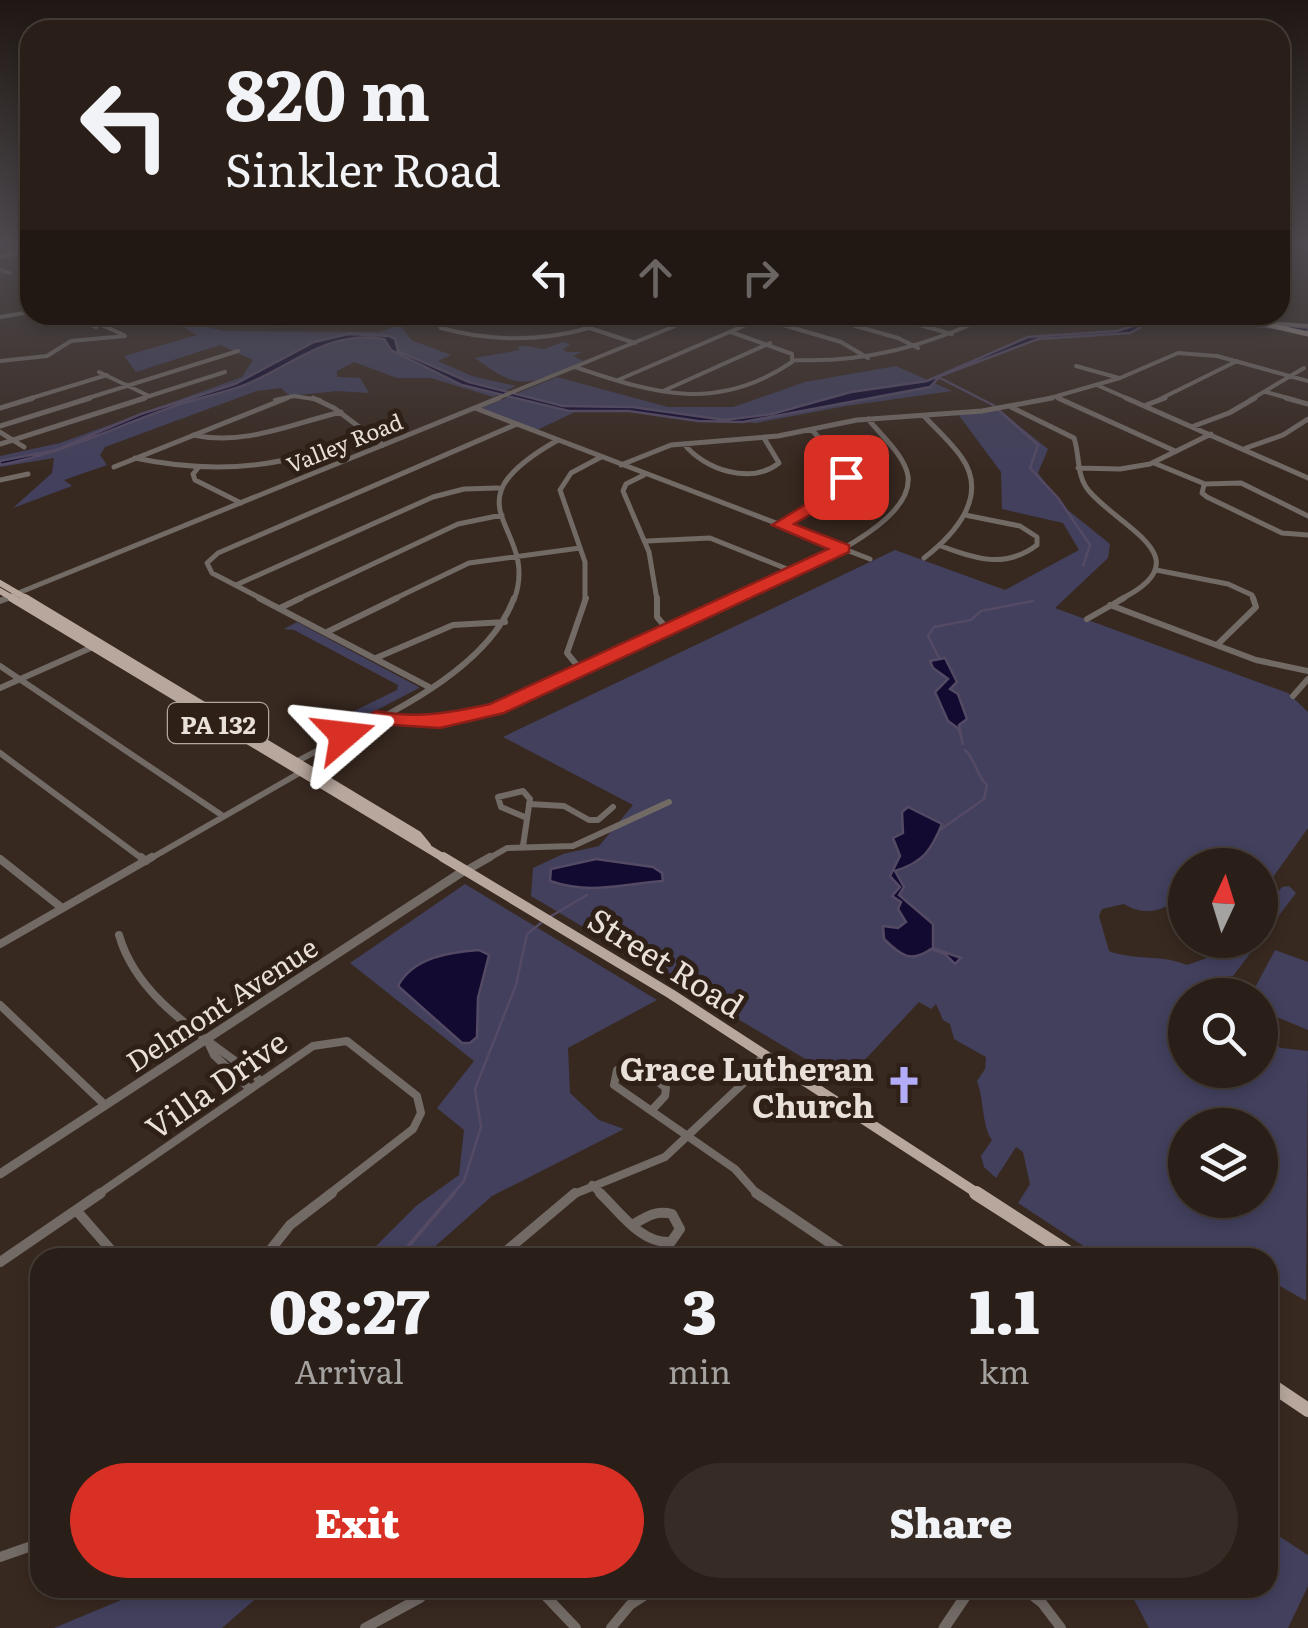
<!DOCTYPE html>
<style>
body{margin:0;font-family:Literata,serif;background:#362c25;color:#f1f3f6;height:100vh;display:flex;flex-direction:column;font-size:38px;white-space:nowrap}
*{box-sizing:border-box;margin:0}
p{font-size:32px;color:#a5a2a2}
.icon{flex:none;width:55px;height:55px;fill:none;stroke:currentColor;stroke-width:2;stroke-linecap:round;stroke-linejoin:round}
.map{position:relative;flex:1;overflow:hidden}
.details{position:absolute;left:30px;top:1248px;width:1248px;height:350px;display:flex;flex-direction:column;background:#2a1f18;border-radius:30px;box-shadow:0 5px 15px #0003,0 0 0 2px #463d37}
.details>*{flex:none}
.top-card{position:absolute;left:20px;top:20px;width:1270px;height:305px;border-radius:30px;box-shadow:0 5px 15px #0003,0 0 0 2px #463d37;background:#2a1f18;color:#f1f3f6;overflow:hidden}
.needle{width:65px;rotate:4deg}
.controls{position:absolute;left:1168px;top:848px;display:grid;gap:20px}
.controls a{display:grid;place-items:center;width:110px;height:110px;border-radius:50%;background:#2a1f18;box-shadow:0 5px 15px #0003,0 0 0 2px #463d37;font-size:50px}
.pin{position:absolute;display:grid;place-items:center;width:85px;height:85px;color:#fff;margin:-42px;border-radius:20px;box-shadow:0 5px 15px #0006}
.me{position:absolute;width:110px;margin:-55px;rotate:73deg;stroke-linejoin:round;filter:drop-shadow(0 0 8px #0008)}
.turn{display:flex;align-items:center;gap:35px;height:210px;padding:0 40px;font-size:45px}
.turn .icon{width:130px;height:130px;stroke-width:2.5}
.turn b{display:block;font-size:70px;line-height:85px}
.lanes{display:flex;align-items:center;height:95px;padding:0 40px;background:#0003;justify-content:center;gap:50px;direction:ltr}
.lanes .off{opacity:.35}
.eta{display:flex;justify-content:space-evenly;align-items:center;height:170px;text-align:center}
.eta b{font-size:60px;font-weight:800;line-height:70px}
.button{display:flex;gap:20px;margin-top:auto;padding:20px 40px}
.button a{flex:1;height:115px;border-radius:60px;background:#d93025;color:#fff;font-size:40px;font-weight:800;line-height:115px;text-align:center}
.button a+a{background:#362c25;color:#f1f3f6}
.map>svg:first-child{display:block}
.green{fill:#42405d;fill-rule:evenodd}
.water{fill:#130a31;stroke:#544a64;stroke-width:2.5}
.lines{fill:none;stroke-linecap:round;stroke-linejoin:round}
.stream-far1{stroke:#544a64;stroke-width:2.5}
.stream{stroke:#544a64;stroke-width:4}
.minor-far4{stroke:#726a65;stroke-width:4}
.minor-far3{stroke:#726a65;stroke-width:5}
.minor-far2{stroke:#726a65;stroke-width:6}
.minor-far1{stroke:#726a65;stroke-width:8}
.minor{stroke:#726a65;stroke-width:10}
.tertiary-far4{stroke:#726a65;stroke-width:4}
.tertiary-far3{stroke:#726a65;stroke-width:5}
.tertiary-far2{stroke:#726a65;stroke-width:6}
.tertiary-far1{stroke:#726a65;stroke-width:9}
.tertiary{stroke:#726a65;stroke-width:11}
.secondary{stroke:#998c85;stroke-width:5}
.primary-far3{stroke:#b7a79d;stroke-width:6}
.primary-far2{stroke:#b7a79d;stroke-width:8}
.primary-far1{stroke:#b7a79d;stroke-width:10}
.primary{stroke:#b7a79d;stroke-width:14}
.route{fill:#d93025;stroke:#8d1f18;stroke-width:2.5}
.labels{text-anchor:middle;dominant-baseline:central;stroke-width:10;stroke-linejoin:round;paint-order:stroke}
.far-street-label{font-size:22px;fill:#eae0da;stroke:#2e2016}
.shield{fill:#2e2016;stroke:#b2a69f;stroke-width:2.5}
.shield-label{font-size:25px;font-weight:bold;fill:#eae0da}
.street-label{font-size:28px;fill:#eae0da;stroke:#2e2016}
.near-street-label{font-size:32px;fill:#eae0da;stroke:#2e2016}
.near-poi-label{font-size:32px;font-weight:bold;fill:#eae0da;stroke:#2e2016;text-anchor:end}
</style>
<div class="map">
<svg width="1308" height="1628" viewBox="0 0 1308 1628">
<rect width="100%" height="100%" fill="#382920"/>
<path class="green" d="M162 315 223 331 380 332 391 328 386 315H393L411 340 451 355 438 361 472 376 516 386 493 397 431 378H397L354 362 337 371V377L360 378 369 393 337 391 290 396 281 388 257 391 105 447 100 455 107 465 64 480 72 486 13 508 52 473 54 458 0 467V456L60 443 242 377 253 360 220 345 136 372 124 356 197 335Z
M563 342 571 344 563 349 566 352H582L573 356 583 361C526 385 522 393 475 358L520 350 517 347C529 344 533 348 544 349Z
M896 366 952 391 846 406 756 423 626 410 577 411 535 431 481 408 557 377 668 407H733L805 382Z
M999 410 1048 449 1038 473 1064 507 1110 544 1108 558 1055 608 1288 693 1308 712V828L1271 880 1260 876V865H1234L1214 857 1207 865H1185V891C1168 910 1148 918 1124 904L1102 909 1099 916 1109 951C1135 961 1161 954 1187 965L1227 951 1237 940H1260V913L1282 887 1289 886 1296 893 1233 976C1213 976 1203 995 1185 995V1070H1260V1038L1281 1048 1308 1051 1306 1301 1268 1279V1258L1120 1257 1102 1248 1091 1251 1018 1203 1030 1184 1023 1152 1016 1147 996 1178 984 1167 981 1156 992 1140C982 1127 984 1099 977 1081L985 1069 986 1057 954 1039 950 1024 943 1020 936 1004 931 1009 919 1002 844 1082 531 896 533 868 563 854 599 846 633 805 503 737 895 550 1005 590 1079 550 1063 523 1002 509 1001 472 958 414ZM1185 1125H1260V1200H1185Z
M297 622 419 687V688L358 720 350 713 397 690 398 685 294 630 284 629Z
M465 884 657 1000 568 1048 570 1093 599 1120 624 1129 492 1196 423 1257H365L416 1206 459 1175 464 1130 437 1108 474 1061 350 963Z
M1275 950 1308 962V1030L1260 1010V995H1251Z
M1268 1529 1308 1555V1586L1288 1628H1149L1128 1588H1268Z
M150 1588H268L222 1628H54Z"/>
<path class="water" d="M1140 315 1198 316 1298 327 1308 328V332L1190 318 1146 317 1141 327 1130 333 1038 339 940 376 930 387 743 422 698 421 629 411H569L462 385 391 350 384 339C328 329 291 367 242 386 220 394 197 398 175 406 114 427 64 453 0 465V461L56 450 141 414 235 384 314 342 348 334 389 336 395 339 398 351 469 382 563 406 632 407 725 420 772 414 851 392 927 381 1028 337 1117 331 1136 325 1132 318Z
M945 658 957 682 950 689 958 694 967 719 959 725 963 745 959 729 948 721 935 692 948 679 933 668 930 661Z
M908 807 942 824C931 851 923 862 895 871L904 887 899 895 933 924V948L961 958 955 964 945 954 931 949C911 963 901 956 884 939L883 926 898 928 906 922 898 909 901 902 892 896 900 887 890 876 900 856 893 838 903 833 902 812Z
M596 859 653 867 662 873 663 881C621 884 591 895 550 881L551 869Z
M479 950 489 955 478 998 477 1037 470 1043H462L398 986C413 957 451 952 479 950Z"/>
<g class="lines">
<path class="stream-far1" d="M940 378 993 405 1038 445 1030 468 1058 498 1090 545 1083 566
M939 658 928 636 934 627 971 620 981 611 1033 601
M940 830 984 799 987 785C975 774 977 761 965 750
M548 918 587 895
M452 1195 464 1181 481 1127 475 1089 516 985 527 934 541 923"/>
<path class="stream" d="M398 1258 454 1193"/>
<path class="minor-far4" d="M0 257 30 250
M0 270 10 273
M69 315 96 327
M80 315 124 335
M211 315C256 329 309 328 354 315
M443 315 438 322 441 328C492 342 539 342 589 328
M550 315 635 343
M817 315 898 338 918 348
M884 315 952 334
M0 317 30 312
M763 319 841 342 868 358
M187 321 209 315
M1255 322 1308 326
M793 360C866 363 926 346 992 315
M0 361 47 356 71 341 125 336
M1076 366 1119 378
M575 367C655 394 717 413 792 362V354L731 332
M99 372 149 396
M618 380 769 315
M1099 386 1131 400
M663 391 770 343
M1266 392 1295 400
M1058 398 1063 400
M25 400 107 375
M82 400 238 351
M137 400 225 372
M275 400 294 396 320 400
M1043 400 1120 378 1178 353 1217 356 1308 381
M1158 400 1237 361
M1250 400 1304 368"/>
<path class="minor-far3" d="M313 398 334 408 383 445
M1058 398 1175 451
M1126 398 1308 478
M1286 398 1308 404
M1146 405 1165 398
M1011 407 1074 438C1080 455 1076 476 1089 491 1120 528 1205 559 1119 600
M0 408 33 398
M475 408 870 559
M924 416C936 429 952 443 962 458 989 497 954 535 924 558
M0 426 90 398
M1194 426 1229 413 1255 398
M0 432 24 447
M193 435C245 446 291 424 341 412
M0 444 145 398
M684 444C705 470 751 485 779 463L764 438
M1246 448 1283 435 1308 419
M135 458C192 470 249 471 305 455 325 449 344 441 364 435
M1154 463 1205 484 1241 483 1308 516
M621 465 671 445 778 436 857 420 982 411 1052 398
M114 467 287 398
M198 468 193 474 195 480 241 503
M1078 468 1120 469 1150 464 1211 434
M644 475 626 484 623 491 649 552 657 600
M0 480 28 474
M1204 485 1202 493 1207 497 1282 533 1308 535
M782 524 836 492 846 480 843 465 812 430
M647 541 710 538 792 571
M941 546C976 559 1005 569 1037 545V537L1020 526 965 515
M1156 570 1228 584 1252 595 1254 600
M236 585 433 497 464 489 498 488
M264 600 212 573 207 563 218 553 517 424
M296 600 458 524 502 515
M392 600 469 563 580 548
M514 600C542 525 439 507 558 440
M585 600V562L560 490 571 473 601 457
M731 600C772 581 915 531 908 476 905 456 881 435 868 419"/>
<path class="minor-far2" d="M259 598 429 687
M657 598V617L668 630
M1110 605 1256 660 1308 671
M280 608 301 598
M1087 619 1124 598
M327 632 397 598
M1217 645 1256 607 1253 598
M376 658 453 625 505 622
M0 666 223 816
M581 670 567 653 586 598
M0 688 95 646
M1293 696 1308 679
M375 717 432 722 490 711 736 598
M0 753 144 860
M294 763C365 724 485 678 514 598
M529 804 564 806 589 820H598L613 807
M523 846 530 799 523 791 498 797 501 807 527 818
M148 860 303 771
M486 860 507 848 573 846 669 802"/>
<path class="minor-far1" d="M141 857 146 861
M0 859 62 908
M467 870 490 857
M119 935C138 1002 210 1039 261 1081
M0 944 152 857
M0 1005 105 1105
M207 1040 214 1055 250 1089
M752 1076 768 1071 788 1072
M652 1110 665 1096 666 1088 639 1067 617 1070 614 1085 735 1169 758 1195
M592 1185 602 1195
M97 1195 313 1046 347 1041 417 1096 421 1113 413 1129 328 1195
M572 1195 665 1157 751 1076 764 1053"/>
<path class="minor" d="M600 1193C620 1212 641 1244 671 1242L680 1229 672 1214C657 1210 647 1216 634 1224
M756 1193 852 1258
M76 1210 118 1258
M264 1258 290 1225 332 1193
M498 1258 575 1193
M0 1262 101 1193
M0 1557 40 1543
M538 1588 576 1628
M1023 1588 1042 1603 1061 1628
M365 1628 420 1598 430 1588
M611 1628 630 1605 656 1588"/>
<path class="tertiary-far4" d="M493 400 702 315"/>
<path class="tertiary-far3" d="M1 600 499 398"/>
<path class="tertiary-far2" d="M0 601 8 598"/>
<path class="tertiary-far1" d="M0 1174 465 870"/>
<path class="tertiary" d="M944 1628 971 1588"/>
<path class="secondary" d="M1226 315 1308 334"/>
<path class="primary-far3" d="M0 583 29 600
M0 591 16 600"/>
<path class="primary-far2" d="M12 598 447 860
M25 598 418 835 427 846"/>
<path class="primary-far1" d="M443 857 671 994 980 1195"/>
<path class="primary" d="M976 1193 1077 1258
M1268 1383 1308 1410"/>
</g>
<linearGradient id="sky" x2="0" y2="1"><stop stop-color="#1f1712"/><stop offset="0.52" stop-color="#4d494e"/><stop offset="1" stop-color="#4d494e" stop-opacity="0"/></linearGradient>
<rect width="1308" height="472" fill="url(#sky)"/>
<path class="route" d="M841 474 854 477 842 496 794 524 849 545V552L504 713 440 728 379 724 344 741 334 735 376 711C416 719 450 713 490 704L828 549 772 525 831 489Z"/>
<defs>
<g id="church-bare" transform="scale(3)"><path d="M-1.2-6h2.4v3.5h3.3v2.4h-3.3V6h-2.4V-.1h-3.3v-2.4h3.3Z" fill="#b3acf9" stroke="#2e2016" stroke-width="2.5" paint-order="stroke"/></g>
</defs>
<g fill-rule="evenodd">
<use href="#church-bare" x="904" y="1085"/>
</g>
<g class="labels">
<g class="far-street-label">
<text transform="translate(344 442) rotate(-22)">Valley Road</text>
</g>
<rect class="shield" x="168" y="703" width="100" height="40" rx="8"/>
<g class="shield-label">
<text x="218" y="723">PA 132</text>
</g>
<g class="street-label">
<text transform="translate(221 1003) rotate(-33)">Delmont Avenue</text>
</g>
<g class="near-street-label">
<text transform="translate(667 961) rotate(32)">Street Road</text>
<text transform="translate(215 1083) rotate(-35)">Villa Drive</text>
</g>
<g class="near-poi-label">
<text x="874" y="1067">Grace Lutheran<tspan x="874" dy="37">Church</tspan></text>
</g>
</g>
</svg>
<div class="controls">
<a><svg class="needle" viewBox="-14 -14 28 28"><path d="M0-13l5 13h-10z" fill="#e53935"/><path d="M0 13l5-13h-10z" fill="#a5a2a2"/></svg></a>
<a><svg class="icon" aria-label="search" viewBox="0 0 24 24"><circle cx="10" cy="10" r="6"/><path d="M15 15l6 6"/></svg></a>
<a><svg class="icon" aria-label="layers" viewBox="0 0 24 24"><path d="M12 4l9 5-9 5-9-5zM3 14l9 5 9-5"/></svg></a>
</div>
<div class="pin" style="left:846px;top:477px;background:#d93025"><svg class="icon" aria-label="arrive" viewBox="0 0 24 24"><path d="M6 21V4h12l-3 4 3 4H6"/></svg></div>
<svg class="me" style="left:344px;top:735px" viewBox="-20 -20 40 40"><path d="M0-17L14 15 0 8-14 15z" fill="#d93025" stroke="#fff" stroke-width="4"/></svg>
<div class="top-card">
<div class="turn"><svg class="icon" aria-label="left" viewBox="0 0 24 24"><path d="M17 20v-9H6M10 6l-5 5 5 5"/></svg><div><b>820 m</b>Sinkler Road</div></div>
<div class="lanes"><svg class="icon" aria-label="left" viewBox="0 0 24 24"><path d="M17 20v-9H6M10 6l-5 5 5 5"/></svg><svg class="icon off" aria-label="ahead" viewBox="0 0 24 24"><path d="M12 20V5M6 11l6-6 6 6"/></svg><svg class="icon off" aria-label="right" viewBox="0 0 24 24"><path d="M7 20v-9h11M14 6l5 5-5 5"/></svg></div>
</div>
<section class="details">
<div class="eta">
<div><b>08:27</b><p>Arrival</p></div>
<div><b>3</b><p>min</p></div>
<div><b>1.1</b><p>km</p></div>
</div>
<div class="button"><a>Exit</a><a>Share</a></div>
</section>
</div>
